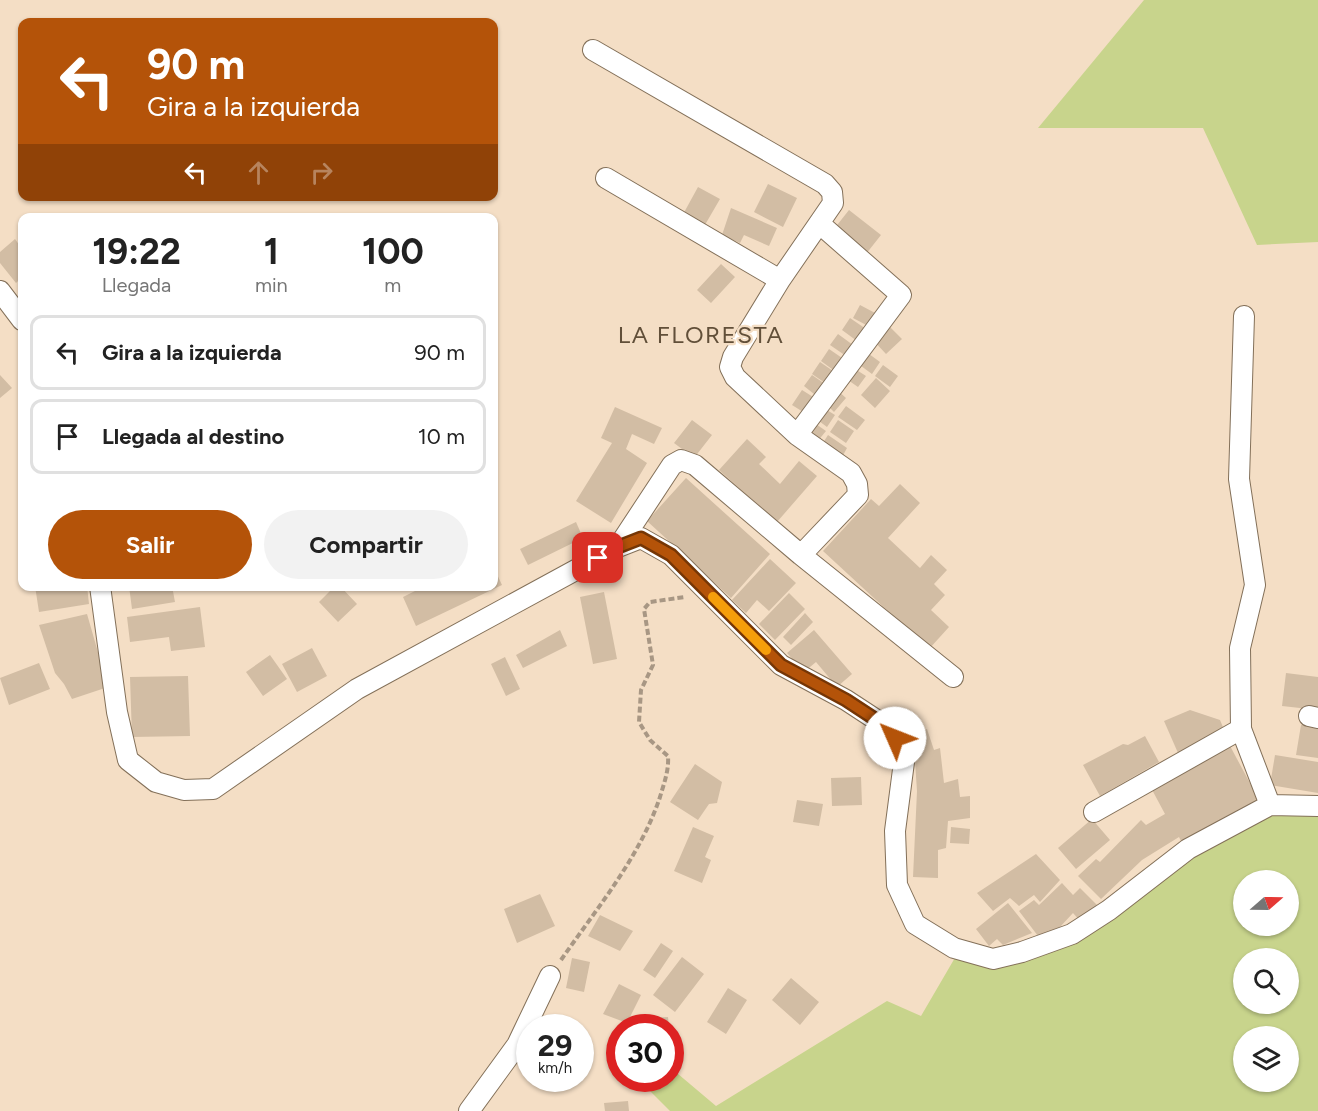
<!DOCTYPE html>
<html lang="es">
<style>
body{margin:0;font-family:Figtree,sans-serif;background:#f2f2f2;color:#222;height:100vh;display:flex;flex-direction:column;font-size:22px;white-space:nowrap}
*{box-sizing:border-box;margin:0}
p{font-size:20px;color:#767676}
.icon{flex:none;width:33px;height:33px;fill:none;stroke:currentColor;stroke-width:2;stroke-linecap:round;stroke-linejoin:round}
.map{position:relative;flex:1;overflow:hidden}
.details{position:absolute;left:18px;top:213px;width:480px;height:378px;display:flex;flex-direction:column;background:#fff;border-radius:12px;box-shadow:0 2px 4px #0004}
.details>*{flex:none}
.hud{position:absolute;left:18px;top:18px;width:480px;height:183px;border-radius:12px;box-shadow:0 2px 4px #0004;background:#b45309;color:#fff;overflow:hidden}
.needle{width:39px;rotate:70deg}
.tools{position:absolute;left:1233px;top:870px;display:grid;gap:12px}
.tools a{display:grid;place-items:center;width:66px;height:66px;border-radius:50%;background:#fff;box-shadow:0 2px 4px #0004;font-size:30px}
.speed{position:absolute;left:516px;top:1014px;display:flex;gap:12px;font-size:30px;font-weight:700;text-align:center}
.speed>*{display:grid;place-content:center;width:78px;height:78px;border-radius:50%;background:#fff;box-shadow:0 2px 4px #0004;line-height:1}
.speed small{font-size:15px;font-weight:400}
.speed .limit{border:9px solid #d22;background:#fff;color:#111}
.pin{position:absolute;display:grid;place-items:center;width:51px;height:51px;color:#fff;margin:-26px;border-radius:12px;box-shadow:0 3px 9px #0006}
.me{position:absolute;width:66px;margin:-33px;rotate:314deg;stroke-linejoin:round;filter:drop-shadow(0 0 4px #0008)}
.turn{display:flex;align-items:center;gap:21px;height:126px;padding:0 30px;font-size:27px}
.turn .icon{width:78px;height:78px;stroke-width:2.5}
.turn b{display:block;font-size:42px;line-height:51px}
.lanes{display:flex;align-items:center;height:57px;padding:0 30px;background:#0003;justify-content:center;gap:30px;direction:ltr}
.lanes .off{opacity:.35}
.eta{display:flex;justify-content:space-evenly;align-items:center;height:102px;text-align:center}
.eta b{font-size:36px;font-weight:700;line-height:42px}
.primary-button{display:flex;gap:12px;margin-top:auto;padding:12px 30px}
.primary-button a{flex:1;height:69px;border-radius:36px;background:#b45309;color:#fff;font-size:24px;font-weight:700;line-height:69px;text-align:center}
.primary-button a+a{background:#f2f2f2;color:#222}
ul{padding:0;list-style:none}
li{display:flex;align-items:center;gap:18px;height:75px;margin:0 12px 9px;padding:0 18px;border:3px solid #e0e0e0;border-radius:12px}
li div{flex:1}
li b{display:block;font-size:22px}
li em{font-style:normal}
.map>svg:first-child{display:block}
.green{fill:#c8d48c;fill-rule:evenodd}
.building{fill:#d2bda4}
.lines{fill:none;stroke-linecap:round;stroke-linejoin:round}
.minor-casing{stroke:#837059;stroke-width:22}
.path{stroke:#a89784;stroke-width:4;stroke-dasharray:6 3;stroke-linecap:butt}
.minor{stroke:#fff;stroke-width:20}
.route-casing{stroke:#753606;stroke-width:15}
.route{stroke:#b45309;stroke-width:10}
.slow{stroke:#f59e0b;stroke-width:10}
.labels{text-anchor:middle;dominant-baseline:central;stroke-width:4.5;stroke-linejoin:round;paint-order:stroke}
.quarter-label{font-size:24px;letter-spacing:1.5px;fill:#614f39;stroke:#f4dec5}
</style>
<div class="map">
<svg width="1318" height="1111" viewBox="0 0 1318 1111">
<rect width="100%" height="100%" fill="#f4dec5"/>
<path class="green" d="M1144 0H1318V242L1257 245 1203 128H1038Z
M1273 813 1318 816V1111H670L640 1081 643 1079 670 1078 671 1068 716 1106 887 1001 921 1016 956 956 1023 960 1193 856ZM1244 880H1288V926H1244ZM1244 958H1288V1004H1244ZM1244 1036H1288V1082H1244Z"/>
<path class="building" d="M768 184 797 198 783 227 754 212Z
M698 187 720 199 702 230 681 218Z
M731 208 777 228 769 246 744 235 740 243 722 235Z
M849 210 881 235 866 254 834 229Z
M15 239 22 249V277L16 283 0 263V252Z
M721 264 735 277 711 303 697 290Z
M860 305 877 314 870 327 853 318Z
M850 318 866 329 857 341 842 330Z
M888 325 902 339 886 354 873 340Z
M838 334 853 345 846 356 830 345Z
M829 349 845 360 836 372 821 361Z
M865 351 880 362 872 374 857 363Z
M820 362 836 373 828 385 812 374Z
M883 365 898 376 890 387 875 376Z
M852 367 866 376 858 387 845 378Z
M0 375 12 388 0 398Z
M812 375 828 386 819 398 804 386Z
M876 378 890 391 875 408 861 395Z
M836 389 846 398 834 412 826 404Z
M802 390 818 400 808 415 792 405Z
M846 406 865 420 857 430 838 417Z
M615 407 662 428 654 444 632 434 626 449 647 463 611 523 576 501 612 443 601 438Z
M822 407 835 415 827 427 815 418Z
M692 420 712 435 694 458 674 443Z
M810 420 826 431 817 442 802 431Z
M838 420 854 431 846 443 830 432Z
M828 435 847 448 841 459 821 446Z
M747 439 766 457 759 464 780 484 799 461 817 476 777 522 719 470Z
M686 478 770 554 731 598 647 521Z
M900 484 920 503 888 538 920 568 931 555 947 570 934 584 945 595 931 610 949 627 929 649 823 551 871 499 879 506Z
M576 522 583 538 528 565 520 549Z
M770 559 796 583 769 611 757 600 746 613 732 600Z
M494 568 502 585 416 626 403 597 425 586H494Z
M35 586H87L89 604 39 612Z
M129 586H172L175 602 132 609Z
M335 586H340L357 604 338 622 319 602Z
M604 592 617 659 593 664 580 597Z
M789 593 805 609 775 640 759 624Z
M200 607 205 647 171 651 169 637 130 642 127 617Z
M805 613 813 622 791 645 783 637Z
M87 614 108 687 72 699 64 684 55 673 39 625Z
M560 630 567 646 523 668 516 655Z
M814 630 852 674 837 687 816 662 804 672 787 653Z
M312 648 327 676 297 692 282 664Z
M270 655 287 679 263 696 246 672Z
M505 657 520 689 506 696 491 664Z
M39 663 50 689 9 705 0 678Z
M1286 673 1318 677V710L1282 706Z
M188 676 190 736 132 737 130 677Z
M1190 710 1220 720 1225 732 1178 753 1164 721Z
M1301 725 1318 727V758L1296 755Z
M927 729 934 750 940 748 944 783 958 779 960 797 970 796V818L948 821 946 848 938 850V878L913 877 917 791 915 761 908 738Z
M1145 736 1159 762 1100 796 1083 765 1123 744 1128 745Z
M1229 744 1259 800 1181 841 1179 837 1142 860 1101 899 1078 876 1096 859 1100 862 1141 820 1146 825 1165 814 1150 786Z
M1275 755 1318 762V793L1270 785Z
M695 764 722 782 717 803 709 804 698 820 670 802Z
M861 777 862 805 832 806 831 778Z
M797 800 823 804 819 826 793 822Z
M1092 819 1110 840 1076 869 1058 848Z
M693 827 714 836 705 857 711 860 702 883 674 871Z
M951 827 970 829 969 844 950 843Z
M1036 854 1060 880 1040 902 1034 895 1019 906 1010 898 993 911 977 893Z
M1062 883 1073 895 1080 888 1098 906 1081 922 1073 913 1060 927 1038 936 1019 911 1034 900 1039 905Z
M540 894 555 926 517 943 504 909Z
M1008 903 1032 933 1003 945 997 939 989 946 976 929Z
M600 915 633 931 620 951 588 936Z
M661 943 673 951 655 978 643 970Z
M682 957 704 974 675 1012 653 995Z
M572 958 590 962 584 992 566 988Z
M791 978 819 1002 800 1025 772 1000Z
M619 984 641 995 627 1023 603 1014Z
M728 988 747 1000 726 1034 707 1022Z
M668 1017 669 1028H650L649 1018Z
M628 1101 629 1111H605L604 1103Z"/>
<g class="lines">
<g class="minor-casing">
<path id="minor" d="M593 50 825 184 832 192 833 203 780 280 733 357 730 367 735 377 797 435 851 473 857 484 858 495 801 555
M606 178 780 280
M0 291 22 320
M1244 316 1239 479 1255 585 1240 648 1241 729 1270 805
M797 435 901 295 820 224
M618 547 672 465 681 460 695 465 801 555 953 677
M100 586 117 712 128 760 156 782 184 790 213 789 357 689 618 547 641 538 671 555 781 665 846 700 875 719 895 738 904 762 895 831 897 885 915 924 954 948 993 959 1022 952 1072 934 1109 910 1188 849 1270 805 1318 806
M1309 716 1318 718
M1094 812 1241 729
M469 1111 517 1045 550 976"/>
</g>
<path class="path" d="M561 960C597 908 640 857 660 797 664 783 669 771 668 756L650 740 639 722 641 690 653 665 644 609 650 602 685 597"/>
<use href="#minor" class="minor"/>
</g>
<g class="lines">
<g class="route-casing">
<path id="route" d="M598 558 618 547 641 538 671 555 781 665 846 700 875 719 895 738"/>
</g>
<use href="#route" class="route"/>
<path class="slow" d="M713 597 766 650"/>
</g>
<g class="labels">
<g class="quarter-label">
<text x="701" y="334">LA FLORESTA</text>
</g>
</g>
</svg>
<div class="tools">
<a><svg class="needle" viewBox="-14 -14 28 28"><path d="M0-13l5 13h-10z" fill="#e53935"/><path d="M0 13l5-13h-10z" fill="#767676"/></svg></a>
<a><svg class="icon" aria-label="search" viewBox="0 0 24 24"><circle cx="10" cy="10" r="6"/><path d="M15 15l6 6"/></svg></a>
<a><svg class="icon" aria-label="layers" viewBox="0 0 24 24"><path d="M12 4l9 5-9 5-9-5zM3 14l9 5 9-5"/></svg></a>
</div>
<div class="speed"><div>29<small>km/h</small></div><div class="limit">30</div></div>
<div class="pin" style="left:598px;top:558px;background:#d93025"><svg class="icon" aria-label="arrive" viewBox="0 0 24 24"><path d="M6 21V4h12l-3 4 3 4H6"/></svg></div>
<svg class="me" style="left:895px;top:738px" viewBox="-20 -20 40 40"><circle r="19" fill="#fff"/><path d="M0-13L10 11 0 6-10 11z" fill="#b45309"/></svg>
<div class="hud">
<div class="turn"><svg class="icon" aria-label="left" viewBox="0 0 24 24"><path d="M17 20v-9H6M10 6l-5 5 5 5"/></svg><div><b>90 m</b>Gira a la izquierda</div></div>
<div class="lanes"><svg class="icon" aria-label="left" viewBox="0 0 24 24"><path d="M17 20v-9H6M10 6l-5 5 5 5"/></svg><svg class="icon off" aria-label="ahead" viewBox="0 0 24 24"><path d="M12 20V5M6 11l6-6 6 6"/></svg><svg class="icon off" aria-label="right" viewBox="0 0 24 24"><path d="M7 20v-9h11M14 6l5 5-5 5"/></svg></div>
</div>
<section class="details">
<div class="eta">
<div><b>19:22</b><p>Llegada</p></div>
<div><b>1</b><p>min</p></div>
<div><b>100</b><p>m</p></div>
</div>
<ul>
<li><svg class="icon" aria-label="left" viewBox="0 0 24 24"><path d="M17 20v-9H6M10 6l-5 5 5 5"/></svg><div><b>Gira a la izquierda</b></div><em>90 m</em></li>
<li><svg class="icon" aria-label="arrive" viewBox="0 0 24 24"><path d="M6 21V4h12l-3 4 3 4H6"/></svg><div><b>Llegada al destino</b></div><em>10 m</em></li>
</ul>
<div class="primary-button"><a>Salir</a><a>Compartir</a></div>
</section>
</div>
